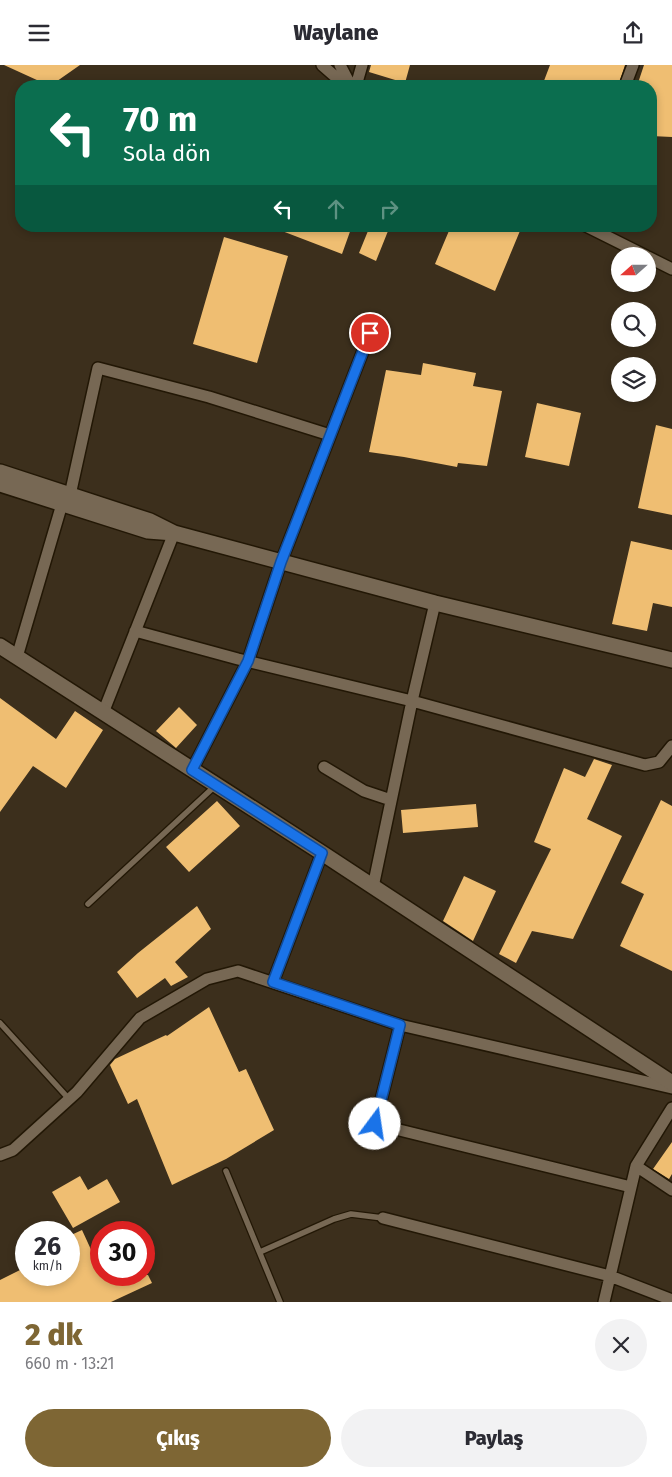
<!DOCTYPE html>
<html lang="tr">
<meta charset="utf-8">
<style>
body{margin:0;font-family:"Fira Sans",sans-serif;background:#f2f2f3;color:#2b2b33;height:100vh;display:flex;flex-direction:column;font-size:19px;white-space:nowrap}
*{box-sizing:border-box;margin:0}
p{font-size:16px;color:#7c7c81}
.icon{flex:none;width:28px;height:28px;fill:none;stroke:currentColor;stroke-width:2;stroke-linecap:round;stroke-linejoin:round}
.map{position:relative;height:1237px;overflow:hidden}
.details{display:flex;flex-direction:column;background:#fff;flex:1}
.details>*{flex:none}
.banner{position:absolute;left:15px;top:15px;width:642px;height:152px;border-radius:20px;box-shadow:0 2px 8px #0003;background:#0b6e4f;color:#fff;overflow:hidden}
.needle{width:32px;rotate:249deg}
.tools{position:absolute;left:611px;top:182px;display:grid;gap:10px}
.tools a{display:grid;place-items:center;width:45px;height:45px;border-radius:50%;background:#fff;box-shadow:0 2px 8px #0003;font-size:25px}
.speed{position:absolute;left:15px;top:1156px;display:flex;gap:10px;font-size:25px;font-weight:700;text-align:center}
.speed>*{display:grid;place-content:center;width:65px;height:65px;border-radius:50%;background:#fff;box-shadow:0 2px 8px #0003;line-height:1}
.speed small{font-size:12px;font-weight:400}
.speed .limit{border:8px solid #d22;background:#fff;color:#111}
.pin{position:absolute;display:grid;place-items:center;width:42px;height:42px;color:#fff;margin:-21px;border:2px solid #fff;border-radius:50%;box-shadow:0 1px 5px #0007}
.me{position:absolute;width:55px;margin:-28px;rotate:14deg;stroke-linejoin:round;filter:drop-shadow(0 0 4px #0008)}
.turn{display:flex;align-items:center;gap:18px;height:105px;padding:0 25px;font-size:22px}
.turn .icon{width:65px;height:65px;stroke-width:2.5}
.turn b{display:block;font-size:35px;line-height:42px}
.lanes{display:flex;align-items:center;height:48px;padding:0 25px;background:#0003;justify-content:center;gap:25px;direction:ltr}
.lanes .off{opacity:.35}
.round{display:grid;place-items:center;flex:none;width:52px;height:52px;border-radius:26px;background:#f2f2f3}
.summary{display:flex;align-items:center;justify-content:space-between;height:85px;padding:0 25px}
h1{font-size:30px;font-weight:800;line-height:38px;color:#7e6634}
.action{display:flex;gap:10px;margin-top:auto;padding:10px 25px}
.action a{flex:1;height:58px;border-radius:30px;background:#7e6634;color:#fff;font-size:20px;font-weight:800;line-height:58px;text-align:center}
.action a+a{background:#f2f2f3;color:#2b2b33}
header{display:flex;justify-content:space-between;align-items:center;height:65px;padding:0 25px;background:#fff;font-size:22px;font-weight:800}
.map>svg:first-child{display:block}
.building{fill:#efbe72}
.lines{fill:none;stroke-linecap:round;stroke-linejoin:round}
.lane-casing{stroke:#221705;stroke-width:8}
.street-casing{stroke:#221705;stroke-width:14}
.secondary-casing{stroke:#221705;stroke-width:18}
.lane{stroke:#776854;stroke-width:5.5}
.street{stroke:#776854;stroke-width:11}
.secondary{stroke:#776854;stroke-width:15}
.route-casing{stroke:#114b97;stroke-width:12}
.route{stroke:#1a73e8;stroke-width:9}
</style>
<header><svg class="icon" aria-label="menu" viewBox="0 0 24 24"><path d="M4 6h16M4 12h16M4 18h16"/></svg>Waylane<svg class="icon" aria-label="share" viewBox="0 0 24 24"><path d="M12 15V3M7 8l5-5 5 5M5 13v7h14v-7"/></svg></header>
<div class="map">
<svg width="672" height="1237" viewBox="0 0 672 1237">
<rect width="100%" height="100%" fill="#3c2f1c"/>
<path class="building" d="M4 0H80L50 21Z
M371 0H410L405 18 369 7Z
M550 0H625L618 21H542Z
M644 0H672V72L651 71V21H637Z
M269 161H352L342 189Z
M370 161H390L376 196 359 188Z
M451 161H522L495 226 435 199Z
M224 172 288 191 257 298 193 279Z
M423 298 476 308 473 321 502 326 487 401 458 398 457 402 404 392 369 387 386 305 421 310Z
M537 338 581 348 569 401 525 392Z
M656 360 672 364V450L638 443Z
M631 476 672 485V542L653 538 647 566 612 559Z
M0 633 56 674 75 646 103 665 66 723 33 701 0 747Z
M179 642 197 660 176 683 156 666Z
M594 694 612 700 587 754 622 771 573 874 532 866 516 898 499 889 551 784 534 777 564 703 585 712Z
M661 735 672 741V906L620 881 644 829 621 818Z
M217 736 240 761 189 807 166 782Z
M476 739 478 762 403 768 401 745Z
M464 811 496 826 473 876 443 856Z
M197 841 211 864 175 897 188 912 171 921 165 913 137 933 117 907 138 888Z
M209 942 239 1007 246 1004 274 1065 226 1094 172 1120 137 1034 128 1039 110 1000 115 994 166 970 167 971Z
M672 1077V1109L669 1114 653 1104Z
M80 1111 88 1125 107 1114 120 1137 73 1163 52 1127Z
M82 1165 99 1202 101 1201V1210H148L152 1218 111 1237H0V1215L26 1202V1210H69V1171Z"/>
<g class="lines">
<g class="lane-casing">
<path id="lane" d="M88 839 215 721
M0 958 69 1034
M226 1106 280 1237
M260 1187 334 1154 351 1149 383 1153"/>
</g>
<g class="street-casing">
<path id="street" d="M322 0 346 21
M340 0 351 21
M356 21 362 0
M625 21 633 0
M586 161 646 191
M648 192 672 204
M70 430 98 303 209 332 330 370
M135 566 238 594 412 636 645 700 659 697 672 681
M17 592 62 439
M103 648 174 468
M324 702 364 726 391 735
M192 705 248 596 281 497 370 268
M373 822 412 636 435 538
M273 917 322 788
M400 960 375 1059 631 1122
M0 1090 13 1085 77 1027 140 953 207 914 238 906 400 960 672 1023
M636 1101 672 1125
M383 1153 610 1211 672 1235
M604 1237 636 1101 672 1043"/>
</g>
<g class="secondary-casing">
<path id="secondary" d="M0 407 150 456 174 468 148 466 0 419
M174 468 435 538 672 595
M0 581 322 788 672 1018"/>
</g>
<use href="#lane" class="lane"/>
<use href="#street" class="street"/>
<use href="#secondary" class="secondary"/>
</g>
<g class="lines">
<g class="route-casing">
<path id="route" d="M370 268 281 497 248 596 192 705 322 788 273 917 400 960 375 1059"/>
</g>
<use href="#route" class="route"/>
</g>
</svg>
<div class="tools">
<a><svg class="needle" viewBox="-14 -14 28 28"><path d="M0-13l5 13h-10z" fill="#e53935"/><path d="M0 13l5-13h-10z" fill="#7c7c81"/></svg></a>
<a><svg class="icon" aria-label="search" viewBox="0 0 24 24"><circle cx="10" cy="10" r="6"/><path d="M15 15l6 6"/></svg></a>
<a><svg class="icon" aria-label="layers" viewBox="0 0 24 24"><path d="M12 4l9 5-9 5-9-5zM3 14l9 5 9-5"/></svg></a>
</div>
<div class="speed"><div>26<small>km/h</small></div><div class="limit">30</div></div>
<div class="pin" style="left:370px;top:268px;background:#d93025"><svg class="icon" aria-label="arrive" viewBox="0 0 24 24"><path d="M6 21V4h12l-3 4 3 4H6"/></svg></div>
<svg class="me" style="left:375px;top:1059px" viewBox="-20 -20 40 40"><circle r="19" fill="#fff"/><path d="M0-13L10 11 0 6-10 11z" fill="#1a73e8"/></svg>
<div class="banner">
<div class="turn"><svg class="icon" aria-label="left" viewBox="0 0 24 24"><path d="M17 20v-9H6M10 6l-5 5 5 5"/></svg><div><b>70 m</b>Sola dön</div></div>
<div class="lanes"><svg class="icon" aria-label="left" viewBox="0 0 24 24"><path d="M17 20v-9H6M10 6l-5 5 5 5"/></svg><svg class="icon off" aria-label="ahead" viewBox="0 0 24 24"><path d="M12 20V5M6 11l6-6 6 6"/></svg><svg class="icon off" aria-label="right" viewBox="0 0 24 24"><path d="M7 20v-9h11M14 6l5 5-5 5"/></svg></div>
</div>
</div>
<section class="details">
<div class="summary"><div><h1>2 dk</h1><p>660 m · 13:21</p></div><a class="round"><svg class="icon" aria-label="close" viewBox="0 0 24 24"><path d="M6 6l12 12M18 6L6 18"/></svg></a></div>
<div class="action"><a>Çıkış</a><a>Paylaş</a></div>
</section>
